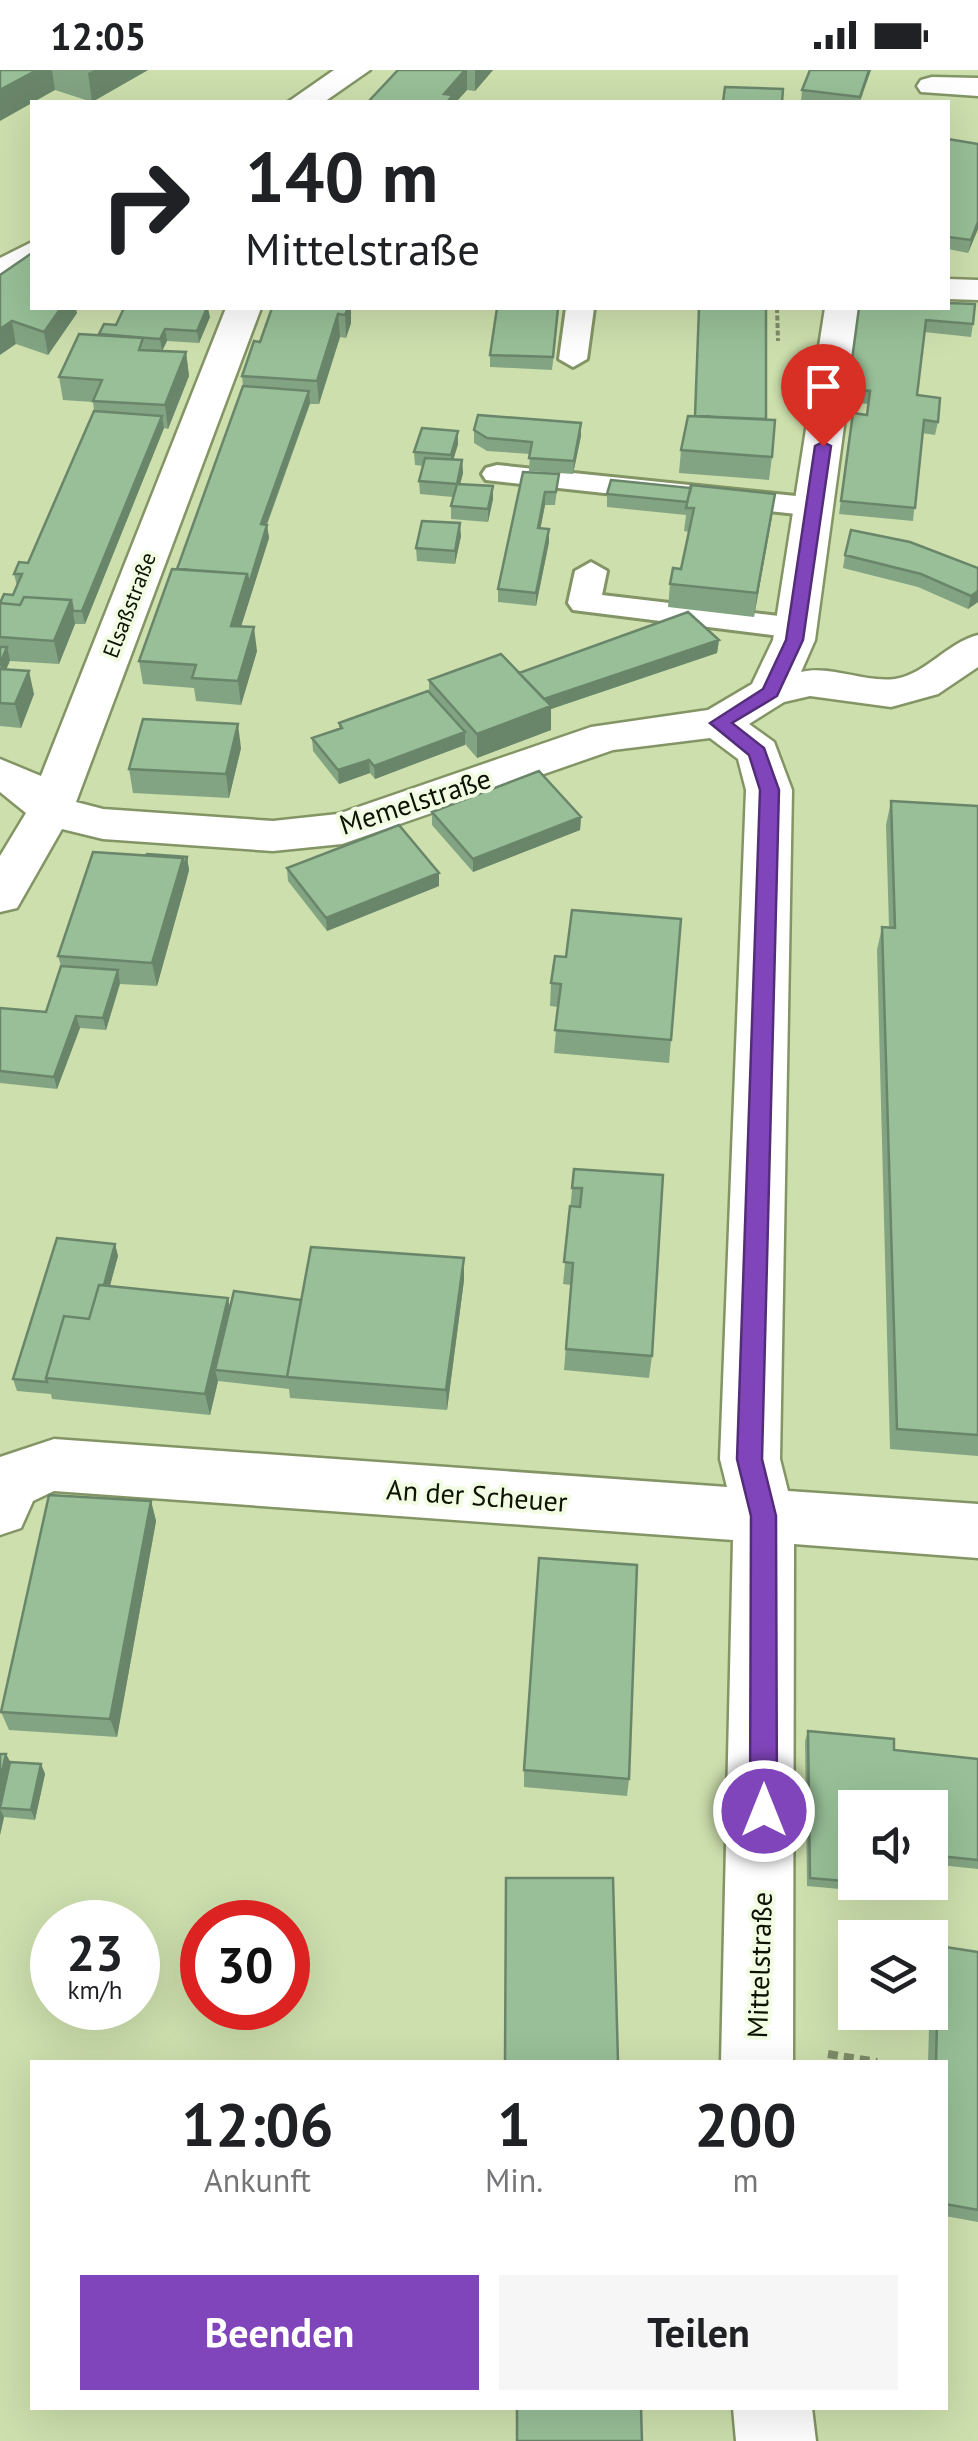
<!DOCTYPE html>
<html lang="de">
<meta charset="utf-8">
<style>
body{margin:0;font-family:"PT Sans",sans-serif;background:#f6f6f6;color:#202124;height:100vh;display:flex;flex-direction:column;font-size:38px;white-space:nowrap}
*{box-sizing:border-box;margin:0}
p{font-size:32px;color:#757577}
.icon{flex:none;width:55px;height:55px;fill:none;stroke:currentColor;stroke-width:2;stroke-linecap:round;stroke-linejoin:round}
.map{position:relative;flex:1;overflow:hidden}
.sheet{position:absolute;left:30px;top:1990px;width:918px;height:350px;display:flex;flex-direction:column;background:#fff;border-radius:0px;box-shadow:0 10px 40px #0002}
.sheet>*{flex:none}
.guide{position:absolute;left:30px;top:30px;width:920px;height:210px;border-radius:0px;box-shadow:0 10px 40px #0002;background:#fff;color:#202124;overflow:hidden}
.controls{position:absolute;left:838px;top:1720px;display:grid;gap:20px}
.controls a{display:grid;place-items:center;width:110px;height:110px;border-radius:0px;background:#fff;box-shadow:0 10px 40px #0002;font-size:50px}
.speed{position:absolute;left:30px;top:1830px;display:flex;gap:20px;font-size:50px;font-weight:700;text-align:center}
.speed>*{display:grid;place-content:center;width:130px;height:130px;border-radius:50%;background:#fff;box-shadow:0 10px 40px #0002;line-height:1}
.speed small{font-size:25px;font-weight:400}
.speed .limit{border:15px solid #d22;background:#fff;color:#111}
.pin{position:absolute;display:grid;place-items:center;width:85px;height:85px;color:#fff;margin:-102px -42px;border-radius:50% 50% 50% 0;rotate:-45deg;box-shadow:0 0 10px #0007}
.pin .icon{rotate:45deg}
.me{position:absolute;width:110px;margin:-55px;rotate:0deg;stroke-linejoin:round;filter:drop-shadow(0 0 8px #0008)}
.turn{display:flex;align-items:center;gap:35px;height:210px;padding:0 50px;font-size:45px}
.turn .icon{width:130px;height:130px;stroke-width:2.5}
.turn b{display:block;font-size:70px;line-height:85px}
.eta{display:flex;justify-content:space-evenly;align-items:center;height:170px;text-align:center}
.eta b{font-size:60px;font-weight:700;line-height:70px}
.primary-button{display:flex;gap:20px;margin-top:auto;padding:20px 50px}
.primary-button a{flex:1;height:115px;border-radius:0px;background:#8145bb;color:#fff;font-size:40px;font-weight:700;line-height:115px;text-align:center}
.primary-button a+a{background:#f6f6f6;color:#202124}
.status{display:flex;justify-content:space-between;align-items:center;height:70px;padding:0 50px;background:#fff;direction:ltr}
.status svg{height:28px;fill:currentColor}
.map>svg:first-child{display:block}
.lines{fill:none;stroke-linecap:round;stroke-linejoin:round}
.lane-casing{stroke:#839465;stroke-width:6}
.street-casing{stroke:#839465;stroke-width:5}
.path-far1{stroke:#808d68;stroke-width:4;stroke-dasharray:5 2.5;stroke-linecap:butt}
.path{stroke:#808d68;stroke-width:8;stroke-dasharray:10 6;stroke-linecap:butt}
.lane{fill:#fff;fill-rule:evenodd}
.street{fill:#fff;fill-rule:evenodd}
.wall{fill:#83a482}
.shaded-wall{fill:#6a866a}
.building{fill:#98bf97;stroke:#6a866a;stroke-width:2.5}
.route{fill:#8145bb;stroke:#542d7a;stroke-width:2.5}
.labels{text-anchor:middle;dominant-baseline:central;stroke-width:8;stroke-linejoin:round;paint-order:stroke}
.far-street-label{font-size:22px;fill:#0d1202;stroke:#f2fce3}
.street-label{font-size:28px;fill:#0d1202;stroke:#f2fce3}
</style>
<div class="status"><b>12:05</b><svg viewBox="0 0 49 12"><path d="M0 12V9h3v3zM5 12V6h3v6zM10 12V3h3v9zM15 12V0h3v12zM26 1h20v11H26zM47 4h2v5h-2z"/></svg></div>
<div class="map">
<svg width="978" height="2371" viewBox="0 0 978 2371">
<rect width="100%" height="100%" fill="#cddfad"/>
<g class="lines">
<g class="lane-casing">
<path id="lane" d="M566 238H594L587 289 573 297 559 289Z
M497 395 815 428 830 437 815 446 486 410 482 404 486 398Z
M591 492 607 501 602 525 796 548 812 558 796 568 573 540 568 533 575 501Z"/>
</g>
<g class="street-casing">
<path id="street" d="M334 0H370L324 32H288Z
M932 7 978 8V26L921 22 917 16 921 10Z
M32 172V197L0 213V188Z
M948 209 978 210V230L948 229Z
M226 238H261L76 732 103 739 273 751 338 744 591 657 708 640 752 614 773 570 825 238H860L815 570 801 602C831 595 864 613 895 609 926 604 947 573 978 565V597L938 624 891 637 810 626 784 632 749 654 774 672 792 720 780 1389 788 1421 978 1434V1488L794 1474 793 1992H721L733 1470 54 1421 33 1431 21 1458 0 1465V1387L54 1369 727 1417 720 1389 746 720 738 689 710 668 613 680 342 774 273 781 103 769 62 759 17 838 0 842V786L26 743 0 722V689L41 706Z
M733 2338H812L816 2371H736Z"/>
</g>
<path class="path-far1" d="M777 238 778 271"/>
<path class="path" d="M828 1984 877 1992"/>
<use href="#lane" class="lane"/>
<use href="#street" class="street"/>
</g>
<path class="wall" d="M0 0H148L92 32 55 20Z
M398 0H493L475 21 467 20 456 32H368Z
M871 0 860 32H801L802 20Z
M948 71 978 159 968 183 948 179Z
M0 205 77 243 48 285 16 274Z
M272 238H351V253L346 268 340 267 319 334H310L267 455 269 468 241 556 257 581 241 635 196 631 194 618 143 614 139 591 177 499 243 316 242 306 260 272Z
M559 238 552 300 490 297V285Z
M859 238 973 254 971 267 924 262 917 325 938 352 935 365 922 363 913 451 839 444 853 343 867 345 868 334 846 332Z
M210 247 199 273 167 271 162 281 186 282 189 306 168 359 164 358 85 554H75L59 594 10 591 6 600 34 624 21 658 0 656V533L13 525 17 516 14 504 28 493 94 341 93 332 63 330 59 307 100 265 116 255Z
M766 349 772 387 769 410 679 403 681 380Z
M474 360 581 366 573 404 529 401 530 384 487 381 474 373Z
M458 361V374L453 390H462L463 403 460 414 493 416V429L488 452 451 449V436L453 427 420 424 419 411 423 396 415 395 414 382Z
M523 402 559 404 555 435H545L540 459 549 472 536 536 498 532V519Z
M691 418 775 424 754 547 668 537 670 514 681 499 689 462 684 461 686 445 607 437V424Z
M461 466 455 494 417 491 416 478Z
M845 485 978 498V532L968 539 918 517 843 498Z
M719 570 717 583 551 639V660L477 688 465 674 375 709 370 703 339 714 313 681 312 668 339 658V653L429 621V610L519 603Z
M241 678 229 728 133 723 129 699Z
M891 731 978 736V1386L890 1379 877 880 882 857H889L886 755Z
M432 742 581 747 580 760 473 802 432 755Z
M146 785 187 787 189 800 157 916 120 914 106 960 80 958 57 1019 0 1013V938L46 942 61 896 58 886Z
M287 798 439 816 327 861 288 811Z
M555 886 671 970 669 993 554 983 558 937 550 936 551 913Z
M574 1099 652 1286 649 1308 564 1300 571 1215 563 1214Z
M115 1174 118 1186 110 1216 230 1237 464 1210 447 1340 290 1328 289 1319 218 1311 210 1345 52 1329 51 1324 17 1321 13 1309Z
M151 1431 156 1451 117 1667 9 1660 1 1642Z
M808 1661 894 1680 978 1689V1799L930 1794V1738H855V1812H898L894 1824 807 1816 805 1671Z
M0 1684H6L10 1692 41 1694 45 1704 35 1750 4 1747 0 1765Z
M524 1700 629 1709 627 1726 524 1717Z
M939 1876 978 1882V2152L945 2146V1992H928L931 1890Z"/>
<path class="shaded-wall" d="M37 0H52L55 20 0 51V20Z
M94 0H148L92 32 88 3Z
M465 0H467V20L456 32H444V24Z
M475 0H493L475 21Z
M869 0H871L859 32 860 27Z
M978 152V159L968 183 971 170Z
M61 238H76L77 243 48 285 44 262Z
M207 238H208L210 247 199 273 197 261Z
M345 238H351V253L346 268Z
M338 244 340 267 319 334 317 311Z
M12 251 16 274 0 285V259Z
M165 259 167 271 162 281 160 269Z
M186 282 189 306 168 359 165 335Z
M309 321 310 333 262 467 261 454Z
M162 346 164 358 85 554 82 541Z
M581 353V366L573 404 574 391Z
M458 361V374L451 398V385Z
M462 390 463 403 457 427V414Z
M493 416V429L488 452V439Z
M545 422V435L538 471V458Z
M775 424 772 447 754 547 757 523Z
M460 453 461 466 455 494V481Z
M267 455 269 468 234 579 231 556 247 504Z
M549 459V472L536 536V523Z
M978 521V532L968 539 971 526Z
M71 530 75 554 59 594 54 571Z
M254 557 257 581 241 635 238 611Z
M719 570 717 583 551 639V660L477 688V664L536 632Z
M7 577 10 590 3 607 0 594Z
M29 601 34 624 21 658 15 634Z
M238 654 241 678 229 728 226 704Z
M465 662V675L375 709 374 696Z
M369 690 370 703 339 714 338 700Z
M581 747 580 760 473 802V789Z
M187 787 189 800 186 812 184 799Z
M183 788 186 812 157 916 152 893Z
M439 803V816L327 861 326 848Z
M118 900 120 913 106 960 103 948Z
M76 946 80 958 57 1019 54 1007Z
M115 1174 118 1186 95 1270 92 1258Z
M464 1188V1210L447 1340 446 1320Z
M228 1228 232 1249 215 1300 218 1311 210 1345 205 1324Z
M151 1431 156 1451 117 1667 110 1649Z
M6 1684 15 1701 0 1738V1711Z
M41 1694 45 1704 35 1750 31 1740Z
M0 1739 4 1747 0 1765Z"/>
<path class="building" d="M0 0H37L0 20Z
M398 0H465L444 24 453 25 447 32H368Z
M810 0H869L860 27 802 20Z
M725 17 783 19 782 32H723Z
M948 69 978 74V152L971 170 948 167Z
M32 183V238H61L44 262 12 251 0 259V205Z
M948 233 975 234 973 254 926 250 917 325 940 328 938 352 924 350 915 438 841 431 853 343 867 345 870 321 848 319 859 238H948Z
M124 238H207L197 261 165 259 160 269 99 264 104 254 116 255Z
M272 238H348L345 245 338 244 317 311 242 306 254 271 260 272Z
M497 238H558L553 287 490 285Z
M699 238H766V349L695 346Z
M79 264 143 268 139 280 186 282 165 335 93 331 102 310 59 307Z
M243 316 309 321 261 454 267 455 249 514 247 504 177 499Z
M94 341 162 346 82 541H73L71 530 24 527 20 535 0 533 4 524 13 525 22 504H14L19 492 28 493Z
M478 345 581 353 574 391 529 388 532 372 487 368 474 360Z
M688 346 775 350 772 387 681 380Z
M422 358 458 361 451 385 414 382Z
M425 388 462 390 457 414 419 411Z
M523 402 559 404 556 422H545L538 458 549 459 536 523 498 519Z
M611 410 691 418 687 432 607 424Z
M457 414 493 416 488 439 451 436Z
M691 415 775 424 757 523 670 514 673 498 681 499 694 438H686Z
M422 451 460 453 455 481 416 478Z
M851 460 910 472 978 498V521L971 526 921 504 845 485Z
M172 499 247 504 231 556 254 557 238 611 192 608 196 595 139 591Z
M24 527 71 530 54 571 0 567V533L20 535Z
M688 542 719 570 544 629 519 603Z
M0 577H7L0 594Z
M501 584 551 636 477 664 429 610Z
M0 599 29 601 15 634 0 633Z
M428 621 465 662 374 696 369 690 338 700 312 668 342 658 339 653Z
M143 649 238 654 226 704 129 699Z
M539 701 581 747 473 789 432 742Z
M891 731 978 736V1365L897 1359 882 857 895 858Z
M399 755 439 803 326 848 287 798Z
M93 782 183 788 152 893 58 886Z
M147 784 187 787 184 799 183 788 146 785Z
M572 840 681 849 671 970 555 960 561 914 551 913 555 886 566 887Z
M61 896 118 900 103 948 76 946 54 1007 0 1001V938L46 942Z
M574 1099 663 1105 652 1286 566 1279 573 1193 564 1192 570 1136 580 1137 582 1118H572Z
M57 1168 115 1174 104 1215H99L89 1249 64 1246 46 1308 47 1312 13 1309Z
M311 1177 464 1188 446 1320 287 1307Z
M99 1215 228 1228 205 1324 46 1308 64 1246 89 1249Z
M234 1221 301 1230 287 1307 215 1300Z
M49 1425 151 1431 110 1649 1 1642Z
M539 1488 637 1495 629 1709 524 1700Z
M808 1661 894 1669V1680L978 1689V1790L930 1785V1738H855V1812L810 1808Z
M0 1684H6L0 1711Z
M10 1692 41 1694 31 1740 0 1738Z
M506 1808H613L618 1992H505Z
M865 1812H898V1815Z
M939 1876 978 1882V2140L945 2134V1992H936Z
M517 2338H641L642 2371H517Z"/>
<path class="route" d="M823 372 831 376 803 570 777 626 732 653 764 678 779 720 762 1389 776 1446 777 1741 773 1750 764 1754 754 1750 750 1741 751 1446 737 1389 760 720 749 685 710 653 763 619 786 570 815 376Z"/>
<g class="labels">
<g class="far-street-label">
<text transform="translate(129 535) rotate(-69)">Elsaßstraße</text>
</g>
<g class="street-label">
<text transform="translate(415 731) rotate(-18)">Memelstraße</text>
<text transform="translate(477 1425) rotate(4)">An der Scheuer</text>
<text transform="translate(759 1895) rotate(-88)">Mittelstraße</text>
</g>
</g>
</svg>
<div class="controls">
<a><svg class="icon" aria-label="sound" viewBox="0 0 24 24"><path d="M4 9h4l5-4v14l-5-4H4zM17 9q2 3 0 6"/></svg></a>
<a><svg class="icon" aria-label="layers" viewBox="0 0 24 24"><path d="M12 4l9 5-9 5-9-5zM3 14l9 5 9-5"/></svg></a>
</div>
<div class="speed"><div>23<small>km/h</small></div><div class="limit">30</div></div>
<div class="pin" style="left:823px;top:376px;background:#d93025"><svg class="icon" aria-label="arrive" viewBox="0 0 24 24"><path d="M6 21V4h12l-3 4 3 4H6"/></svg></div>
<svg class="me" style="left:764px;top:1741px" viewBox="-20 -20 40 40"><circle r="17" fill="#8145bb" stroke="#fff" stroke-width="3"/><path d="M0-11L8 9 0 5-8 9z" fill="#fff"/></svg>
<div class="guide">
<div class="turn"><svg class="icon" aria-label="right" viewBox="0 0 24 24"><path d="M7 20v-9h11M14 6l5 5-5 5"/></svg><div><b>140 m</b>Mittelstraße</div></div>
</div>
<section class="sheet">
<div class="eta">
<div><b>12:06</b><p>Ankunft</p></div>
<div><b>1</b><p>Min.</p></div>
<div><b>200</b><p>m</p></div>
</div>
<div class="primary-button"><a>Beenden</a><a>Teilen</a></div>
</section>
</div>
